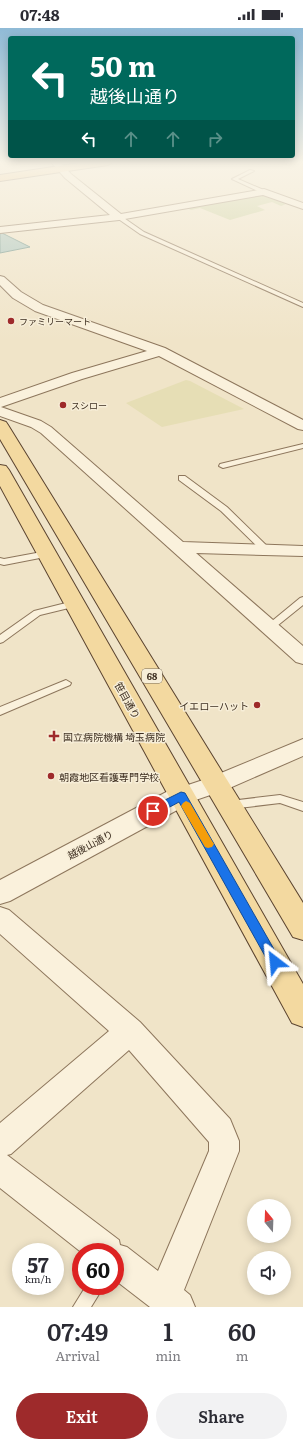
<!DOCTYPE html>
<meta charset="utf-8">
<style>
body{margin:0;font-family:Literata,"Noto Sans JP",serif;background:#f2f2f3;color:#2b2b33;height:100vh;display:flex;flex-direction:column;font-size:15px;white-space:nowrap}
*{box-sizing:border-box;margin:0}
p{font-size:13px;color:#7c7c81}
.icon{flex:none;width:22px;height:22px;fill:none;stroke:currentColor;stroke-width:2;stroke-linecap:round;stroke-linejoin:round}
.map{position:relative;height:1279px;overflow:hidden}
.drawer{display:flex;flex-direction:column;background:#fff;flex:1}
.drawer>*{flex:none}
.banner{position:absolute;left:8px;top:8px;width:287px;height:122px;border-radius:4px;box-shadow:0 2px 10px #0003;background:#00695c;color:#fff;overflow:hidden}
.needle{width:26px;rotate:341deg}
.fabs{position:absolute;left:247px;top:1171px;display:grid;gap:8px}
.fabs a{display:grid;place-items:center;width:44px;height:44px;border-radius:50%;background:#fff;box-shadow:0 2px 10px #0003;font-size:20px}
.speed{position:absolute;left:12px;top:1215px;display:flex;gap:8px;font-size:20px;font-weight:700;text-align:center}
.speed>*{display:grid;place-content:center;width:52px;height:52px;border-radius:50%;background:#fff;box-shadow:0 2px 10px #0003;line-height:1}
.speed small{font-size:10px;font-weight:400}
.speed .limit{border:6px solid #d22;background:#fff;color:#111}
.pin{position:absolute;display:grid;place-items:center;width:34px;height:34px;color:#fff;margin:-17px;border:2px solid #fff;border-radius:50%;box-shadow:0 1px 4px #0007}
.me{position:absolute;width:44px;margin:-22px;rotate:331deg;stroke-linejoin:round;filter:drop-shadow(0 0 3px #0008)}
.turn{display:flex;align-items:center;gap:14px;height:84px;padding:0 16px;font-size:18px}
.turn .icon{width:52px;height:52px;stroke-width:2.5}
.turn b{display:block;font-size:28px;line-height:34px}
.lanes{display:flex;align-items:center;height:38px;padding:0 16px;background:#0003;justify-content:center;gap:20px;direction:ltr}
.lanes .off{opacity:.35}
.eta{display:flex;justify-content:space-evenly;align-items:center;height:68px;text-align:center}
.eta b{font-size:24px;font-weight:600;line-height:28px}
.cta{display:flex;gap:8px;margin-top:auto;padding:8px 16px}
.cta a{flex:1;height:46px;border-radius:24px;background:#9e2a2b;color:#fff;font-size:16px;font-weight:600;line-height:46px;text-align:center}
.cta a+a{background:#f2f2f3;color:#2b2b33}
.status{display:flex;justify-content:space-between;align-items:center;height:28px;padding:0 20px;background:#fff;direction:ltr}
.status svg{height:11px;fill:currentColor}
.map>svg:first-child{display:block}
.farmland{fill:#e6deb5}
.green{fill:#c9cf9b}
.water{fill:#a9c4bc;stroke:#6f938a}
.lines{fill:none;stroke-linecap:round;stroke-linejoin:round}
.service-casing{stroke:#8d765c;stroke-width:2}
.minor-casing{stroke:#8d765c;stroke-width:2}
.tertiary-casing{stroke:#8d765c;stroke-width:2}
.primary-casing{stroke:#5b4430;stroke-width:2}
.trunk-casing{stroke:#5b4430;stroke-width:2}
.service{fill:#faf1dc;fill-rule:evenodd}
.minor{fill:#faf1dc;fill-rule:evenodd}
.tertiary{fill:#faf1dc;fill-rule:evenodd}
.primary{fill:#f3d9a0;fill-rule:evenodd}
.trunk{fill:#eabe7c;fill-rule:evenodd}
.route{fill:#1a73e8;stroke:#114b97}
.slow{fill:#f59e0b}
.poi-dot{fill:#9e2a2b;stroke:#f7eed8;stroke-width:1.5}
.labels{text-anchor:middle;dominant-baseline:central;stroke-width:3;stroke-linejoin:round;paint-order:stroke}
.far-poi-label{font-size:9px;fill:#3d2e20;stroke:#f7eed8;text-anchor:start}
.shield{fill:#f7eed8;stroke:#756857;stroke-width:1}
.shield-label{font-size:9px;font-weight:bold;fill:#3d2e20}
.street-label{font-size:10px;fill:#3d2e20;stroke:#f7eed8}
.poi-label{font-size:10px;fill:#3d2e20;stroke:#f7eed8;text-anchor:start}
</style>
<div class="status"><b>07:48</b><svg viewBox="0 0 49 12"><path d="M0 12V9h3v3zM5 12V6h3v6zM10 12V3h3v9zM15 12V0h3v12zM26 1h20v11H26zM47 4h2v5h-2z"/></svg></div>
<div class="map">
<svg width="303" height="1279" viewBox="0 0 303 1279">
<rect width="100%" height="100%" fill="#f0e4c8"/>
<path class="farmland" d="M186 352 190 353 244 381 162 399 126 375Z"/>
<path class="green" d="M253 167H262L286 176 281 178 272 174 257 178 265 182 230 192 200 180 191 182 185 179Z"/>
<path class="water" d="M0 205H2L30 219 0 225Z"/>
<g class="lines">
<g class="service-casing">
<path id="service" d="M250 142 254 143 238 151 266 163V165H262L232 151Z
M117 188H121L144 204 303 275V279L140 206 117 190Z
M303 416V420L223 440 219 438 220 436Z
M179 448H185L227 479 268 519 269 521 268 523H262L221 483 179 452Z
M47 523 51 526 50 528 4 537 0 536V530L4 531Z
M303 569V577L272 602H266L264 600 266 598 300 570Z
M74 573 79 576 77 578 40 587 3 614 0 615V607L34 583Z
M66 652 71 655 70 657 0 687V679Z
M280 767 303 774V783L280 775 230 781 226 780 224 777 226 774 230 773Z
M86 1258H104L91 1279H73Z"/>
</g>
<g class="minor-casing">
<path id="minor" d="M51 134H60L71 146 121 186 264 161 303 175V181L263 167 119 192 0 205V199L110 187 65 150Z
M0 248 4 249 21 264 43 277 165 320 303 392V402L298 401 159 328 82 351 1 379 41 393 51 399 183 514 303 518V528L196 525 303 618V636L296 634 41 405 31 399 0 388V370L72 345 147 323 35 283 13 270 0 257Z
M303 711V728L225 762 181 777 173 774 170 768 173 762 209 750Z
M0 879 9 882 140 994 230 1091 239 1113V1123L184 1262 190 1267 195 1279H150L115 1252V1224H81L0 1160V1095L109 1003 0 906ZM129 1022 209 1114V1123L158 1243 127 1219 120 1217 119 1212 7 1127 11 1126Z"/>
</g>
<g class="tertiary-casing">
<path id="tertiary" d="M181 758 190 761 194 768 190 775 10 873 0 876V852L172 761Z"/>
</g>
<g class="primary-casing">
<path id="primary" d="M0 392 6 394 8 397 303 875V912L293 909 0 411Z
M0 437 6 438 9 442 303 956V999L292 995 0 458Z"/>
</g>
<g class="trunk-casing">
<path id="trunk" d="M86 134H113L108 137 0 153V147Z"/>
</g>
<use href="#service" class="service"/>
<use href="#minor" class="minor"/>
<use href="#tertiary" class="tertiary"/>
<use href="#primary" class="primary"/>
<use href="#trunk" class="trunk"/>
</g>
<linearGradient id="sky" x2="0" y2="1"><stop stop-color="#8fbad6"/><stop offset="0.43" stop-color="#f8f3e6"/><stop offset="1" stop-color="#f8f3e6" stop-opacity="0"/></linearGradient>
<rect width="303" height="313" fill="url(#sky)"/>
<path class="route" d="M181 764 185 765 279 930 281 934 279 937 275 939 270 937 179 774 157 786H149L148 783 149 780Z"/>
<path class="slow" d="M186 773 190 775 212 813 214 816 212 819 208 820 205 819 181 778 183 775Z"/>
<g class="poi-dot">
<circle cx="11" cy="293" r="4"/>
<circle cx="63" cy="377" r="4"/>
<circle cx="257" cy="677" r="4"/>
<path d="M52 702h4v4h4v4h-4v4h-4v-4h-4v-4h4z"/>
<circle cx="51" cy="748" r="4"/>
</g>
<g class="labels">
<g class="far-poi-label">
<text x="19" y="293">ファミリーマート</text>
<text x="71" y="377">スシロー</text>
</g>
<rect class="shield" x="142" y="641" width="20" height="14" rx="3"/>
<g class="shield-label">
<text x="152" y="648">68</text>
</g>
<g class="street-label">
<text transform="translate(128 672) rotate(61)">笹目通り</text>
<text transform="translate(90 816) rotate(-28)">越後山通り</text>
</g>
<g class="poi-label">
<text x="249" y="677" text-anchor="end">イエローハット</text>
<text x="63" y="708">国立病院機構 埼玉病院</text>
<text x="59" y="748">朝霞地区看護専門学校</text>
</g>
</g>
</svg>
<div class="fabs">
<a><svg class="needle" viewBox="-14 -14 28 28"><path d="M0-13l5 13h-10z" fill="#e53935"/><path d="M0 13l5-13h-10z" fill="#7c7c81"/></svg></a>
<a><svg class="icon" aria-label="sound" viewBox="0 0 24 24"><path d="M4 9h4l5-4v14l-5-4H4zM17 9q2 3 0 6"/></svg></a>
</div>
<div class="speed"><div>57<small>km/h</small></div><div class="limit">60</div></div>
<div class="pin" style="left:153px;top:783px;background:#d93025"><svg class="icon" aria-label="arrive" viewBox="0 0 24 24"><path d="M6 21V4h12l-3 4 3 4H6"/></svg></div>
<svg class="me" style="left:275px;top:934px" viewBox="-20 -20 40 40"><path d="M0-17L14 15 0 8-14 15z" fill="#1a73e8" stroke="#fff" stroke-width="4"/></svg>
<div class="banner">
<div class="turn"><svg class="icon" aria-label="left" viewBox="0 0 24 24"><path d="M17 20v-9H6M10 6l-5 5 5 5"/></svg><div><b>50 m</b>越後山通り</div></div>
<div class="lanes"><svg class="icon" aria-label="left" viewBox="0 0 24 24"><path d="M17 20v-9H6M10 6l-5 5 5 5"/></svg><svg class="icon off" aria-label="ahead" viewBox="0 0 24 24"><path d="M12 20V5M6 11l6-6 6 6"/></svg><svg class="icon off" aria-label="ahead" viewBox="0 0 24 24"><path d="M12 20V5M6 11l6-6 6 6"/></svg><svg class="icon off" aria-label="right" viewBox="0 0 24 24"><path d="M7 20v-9h11M14 6l5 5-5 5"/></svg></div>
</div>
</div>
<section class="drawer">
<div class="eta">
<div><b>07:49</b><p>Arrival</p></div>
<div><b>1</b><p>min</p></div>
<div><b>60</b><p>m</p></div>
</div>
<div class="cta"><a>Exit</a><a>Share</a></div>
</section>
